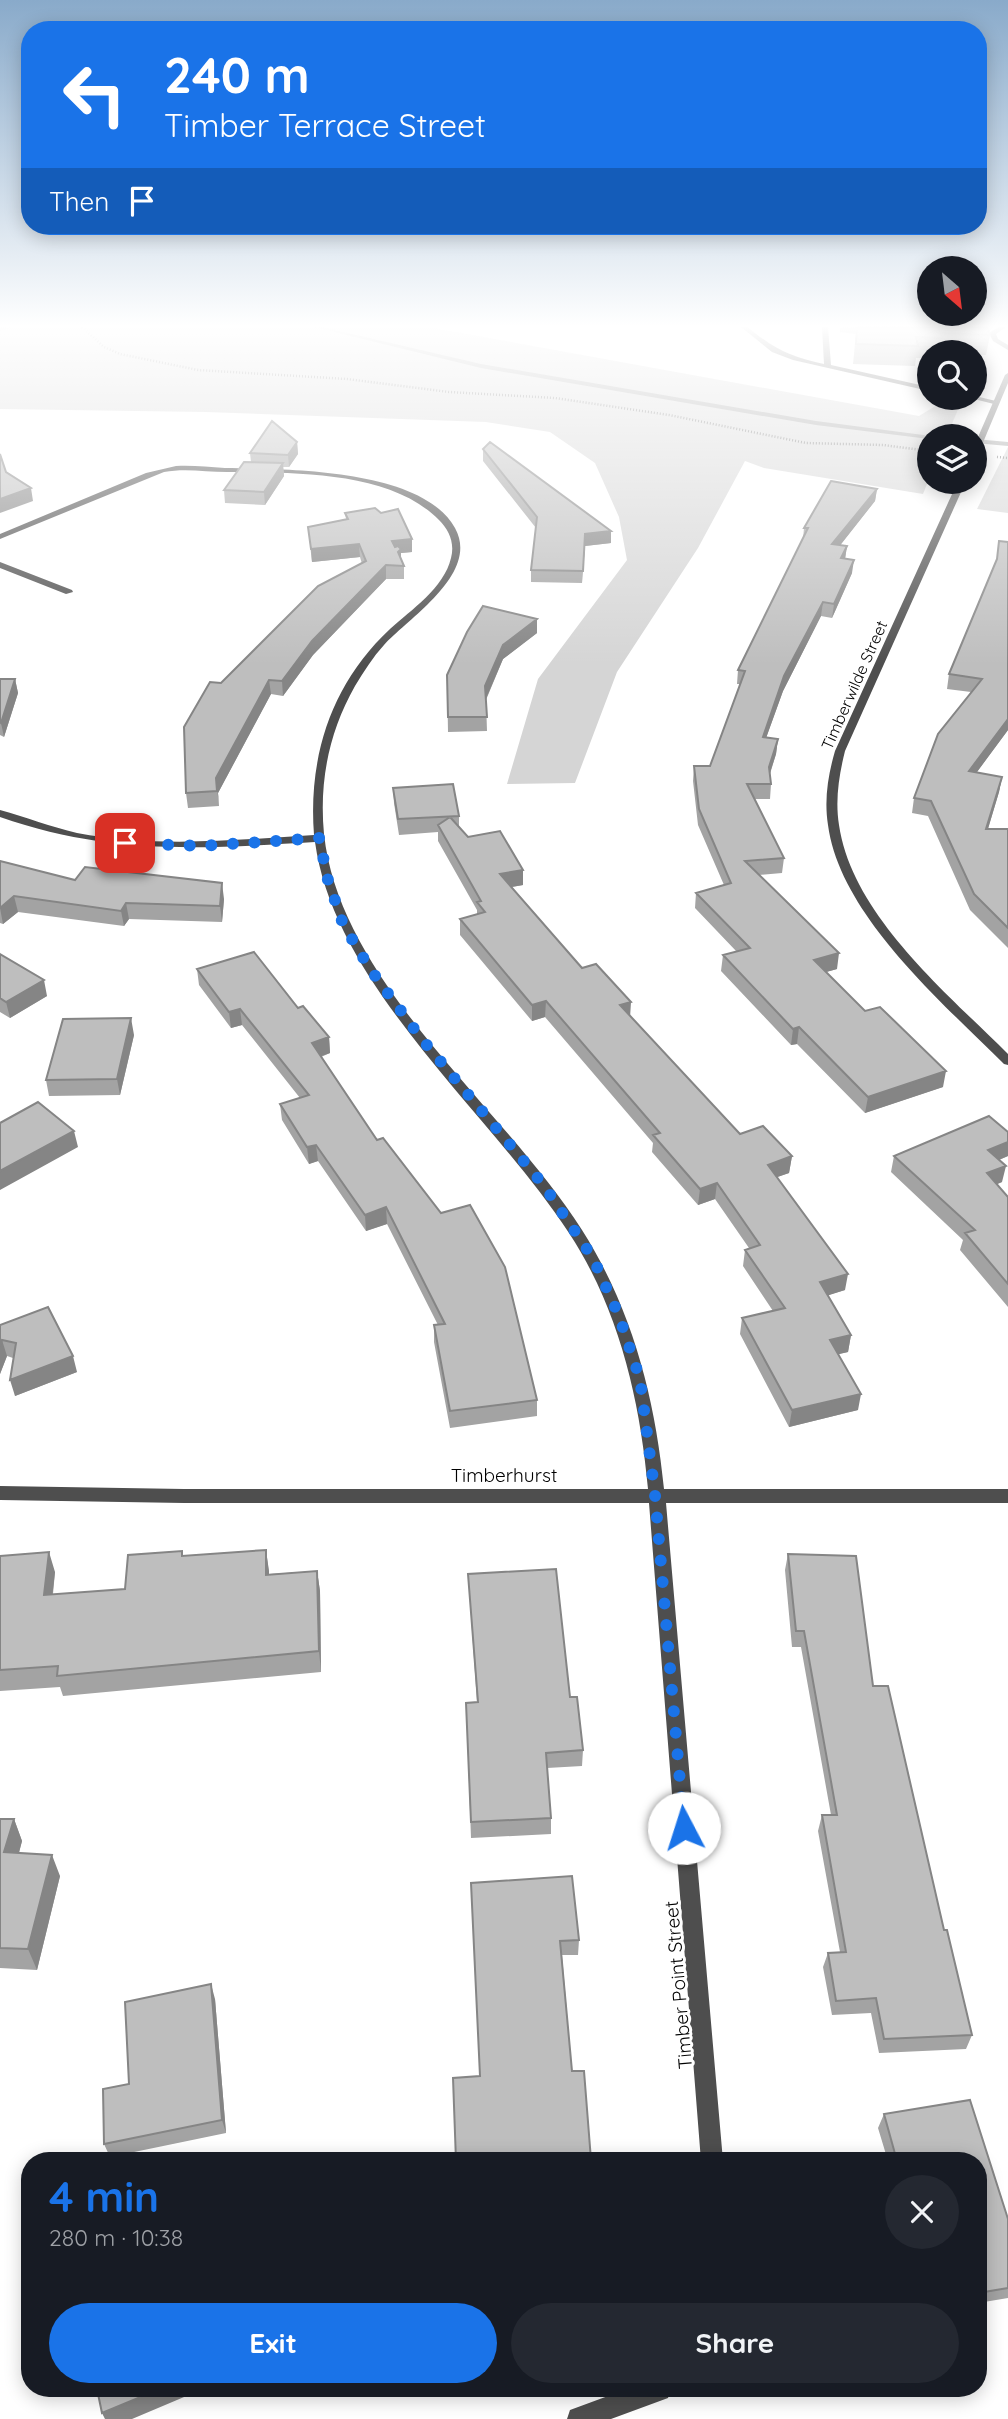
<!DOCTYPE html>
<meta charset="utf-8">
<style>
body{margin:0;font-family:Quicksand,sans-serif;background:#242831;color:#f1f3f6;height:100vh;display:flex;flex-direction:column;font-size:26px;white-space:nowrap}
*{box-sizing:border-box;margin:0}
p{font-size:23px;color:#9ea1a6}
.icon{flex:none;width:38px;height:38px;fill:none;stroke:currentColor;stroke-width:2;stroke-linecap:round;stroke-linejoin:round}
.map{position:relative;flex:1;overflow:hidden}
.side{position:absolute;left:21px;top:2152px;width:966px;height:245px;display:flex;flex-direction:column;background:#171b24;border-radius:28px;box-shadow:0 4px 18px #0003}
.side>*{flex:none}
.guide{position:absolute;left:21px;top:21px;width:966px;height:214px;border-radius:28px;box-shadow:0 4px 18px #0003;background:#1a73e8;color:#fff;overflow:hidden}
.needle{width:46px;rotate:152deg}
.controls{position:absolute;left:917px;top:256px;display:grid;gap:14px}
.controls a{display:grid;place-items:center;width:70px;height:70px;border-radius:50%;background:#171b24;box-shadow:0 4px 18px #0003;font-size:35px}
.pin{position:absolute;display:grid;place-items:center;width:60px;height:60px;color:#fff;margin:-30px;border-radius:14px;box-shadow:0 4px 10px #0006}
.me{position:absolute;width:77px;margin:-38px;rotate:355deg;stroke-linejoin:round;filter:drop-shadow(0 0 5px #0008)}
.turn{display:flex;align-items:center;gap:24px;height:147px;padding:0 28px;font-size:32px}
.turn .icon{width:91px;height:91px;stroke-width:2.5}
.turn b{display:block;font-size:49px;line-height:60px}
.then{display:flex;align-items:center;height:66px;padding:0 28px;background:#0003;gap:14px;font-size:26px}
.round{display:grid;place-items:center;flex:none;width:74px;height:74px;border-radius:37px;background:#242831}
.headline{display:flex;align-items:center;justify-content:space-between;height:119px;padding:0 28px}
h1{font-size:42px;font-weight:700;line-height:52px;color:#1a73e8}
.button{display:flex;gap:14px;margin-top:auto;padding:14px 28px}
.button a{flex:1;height:80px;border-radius:42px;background:#1a73e8;color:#fff;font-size:28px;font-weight:700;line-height:80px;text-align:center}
.button a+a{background:#242831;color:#f1f3f6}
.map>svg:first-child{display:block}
.green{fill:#d5d5d5}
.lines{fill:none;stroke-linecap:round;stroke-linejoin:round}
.stream{fill:#9c9c9c;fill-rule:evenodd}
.path{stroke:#707070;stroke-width:2.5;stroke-dasharray:1 2;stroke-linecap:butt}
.service{fill:#4e4e4e;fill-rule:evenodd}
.minor{fill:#4e4e4e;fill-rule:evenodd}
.tertiary{fill:#4e4e4e;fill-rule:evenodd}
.wall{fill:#a3a3a3}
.shaded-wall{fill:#858585}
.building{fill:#bebebe;stroke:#858585;stroke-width:2}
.route{stroke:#1a73e8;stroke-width:12;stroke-dasharray:0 21.6}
.labels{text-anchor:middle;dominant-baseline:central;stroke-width:6;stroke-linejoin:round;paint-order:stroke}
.far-street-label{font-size:16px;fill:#000;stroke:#fff}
.street-label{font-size:19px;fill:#000;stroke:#fff}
</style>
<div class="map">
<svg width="1008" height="2419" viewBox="0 0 1008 2419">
<rect width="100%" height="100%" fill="#fff"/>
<path class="green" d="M0 327H428L919 416 947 399 961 402 947 436H929V479L923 494 764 468 745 461 698 548 617 672 575 783 507 784 538 679 627 560 619 517 595 463 550 432 486 422 206 412 0 409Z
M1008 447V513L977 509Z"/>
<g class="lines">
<path class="stream" d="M0 327H12L0 331Z
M314 327H322L481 364 816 421 931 436H929V439L816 425 481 368Z
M975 439 1008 442V446L975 443Z"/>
<path class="path" d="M82 327 104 347 120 354 198 370 347 379 449 392 555 398 669 415 806 443 883 445 929 451
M997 457 1008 458"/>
<path class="service" d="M741 327H747C778 351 787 355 824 364L822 327H828L831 365 929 387V391L793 360 772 352Z
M999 327H1006L996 334 998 339 1008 345V350L993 341 989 333Z
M975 396 996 401 998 402 994 404 966 397Z"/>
<path class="minor" d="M176 466C192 465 208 467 225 468 285 469 422 468 455 528 480 573 410 617 384 645 373 657 364 671 355 686 329 732 319 781 324 834 340 984 504 1107 582 1230 632 1309 655 1397 664 1489H1008V1503H666L723 2161H701L649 1503H184L0 1500V1486L184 1489H648C640 1400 619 1309 569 1233 490 1112 335 987 315 842 201 849 109 855 0 817V810C26 817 51 827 77 833 155 848 236 840 314 835 308 757 331 684 390 629 411 610 444 588 451 558 455 543 449 530 439 520 390 470 292 473 227 472 206 472 185 468 164 472L0 539V534L146 473Z
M0 562 72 590 73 592 66 594 0 568Z
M627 2389H671L668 2398 611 2419H567L570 2410Z"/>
<path class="tertiary" d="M1008 373V383L979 452 975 454V444L1005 375Z
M958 481H966L845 751C839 775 835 800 839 825 852 915 947 993 1008 1054V1065L1004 1064C942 1002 840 915 828 825 824 800 828 775 835 751Z"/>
</g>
<path class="wall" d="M840 327H987L990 335 986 355H975V352H929V358H916L915 366 853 364 856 334 840 332Z
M297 442 298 454 289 467H283L284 476 265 505 225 503 224 490 251 462 250 453Z
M483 449 611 531V543L585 546 582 583 531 582V570L536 528 483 461Z
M877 489 875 501 840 545 847 546 845 559 852 573 832 618 821 616 783 691 766 738 778 739 776 754 770 774 771 784 770 799H754L784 858 782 873 759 875 837 969 826 972 943 1087 865 1113 797 1044 791 1045 721 971 723 955 737 952 695 908 696 893 724 885 698 825 693 781 694 766H710L740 684H737L738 670 803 539 804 528Z
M345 513 412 539V552L401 553V560L404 566V579H386L313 655 283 696 271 694 218 793 219 806 188 808 186 793 221 683 362 564 360 557 312 562 308 527 346 519Z
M1008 542V730L976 773 1002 777 999 792 988 829H1008V948L970 910 928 816 912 813 914 798 971 692 947 689 949 674Z
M537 619V633L503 659 486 700 487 731 448 732 447 675Z
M0 679H15L18 693 4 737 0 735Z
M393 788 459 816V827L468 837 523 885 512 887 582 968 630 1017 740 1134 792 1156 789 1173 777 1177 845 1290 828 1295 851 1335 848 1352 838 1354 858 1410 789 1427 740 1334 742 1318 773 1311 743 1266 745 1250 749 1248 715 1199 698 1205 652 1152 653 1143 545 1017 532 1021 460 935V919L477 914V910L438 841V832L399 835 394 803Z
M0 861 75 880 224 899 222 922 129 919 124 926 18 912 3 924 0 923Z
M0 954 47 996 10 1018 0 1012Z
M197 969 298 1008 329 1037 330 1053 321 1057 537 1400V1416L450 1428 434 1342V1325H438L387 1224 366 1231 318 1161 309 1164 282 1120 280 1104 300 1098 242 1025 231 1028 199 985Z
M134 1035 120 1095 49 1096 46 1080Z
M1008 1132V1156L999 1160 1002 1182 997 1184 1008 1197V1307L960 1250 963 1240 891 1172 894 1156Z
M0 1325 77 1372 15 1396 13 1358 7 1356 0 1374Z
M266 1550 269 1574 317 1571 320 1591 321 1672 63 1696 60 1687 0 1691V1556L55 1572 53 1594 125 1589 182 1551 183 1556Z
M788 1554 873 1686 944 1930 972 2035 966 2049 879 2053 871 2013 832 2015 823 1967 828 1953 840 1952 818 1831 822 1815H831L801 1647H792L785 1570Z
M468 1574 570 1697 583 1750 582 1766 547 1768 551 1818V1834L471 1838 466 1703 477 1702Z
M0 1819H14L22 1841 19 1853 60 1876 37 1970 0 1968Z
M471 1883 579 1940 578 1955H562L572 2071H584L591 2161H456L480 2076Z
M215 1999 226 2133 110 2157 104 2144Z
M970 2100 1008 2219V2298L978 2303V2161H888L878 2128 884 2114Z"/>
<path class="shaded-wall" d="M297 442 298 454 289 467 288 455Z
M283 463 284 476 265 505 264 492Z
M31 488 33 501 0 513V499Z
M877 489 875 501 831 557 832 544Z
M611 531V543L585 546 582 583 585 534Z
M412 539V552L401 553V563L392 541Z
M359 544 360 557 312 562 311 549Z
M847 546 845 559 841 558Z
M854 560 852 573 832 618 834 604Z
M386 565V579L313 655 283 696 282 681 312 641Z
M823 602 821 616 783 691 761 752 763 737 784 676Z
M537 619V633L503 659 485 701V686L503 645Z
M15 679 18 693 4 737 1 723Z
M269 680 271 694 218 793 219 806 216 778Z
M1008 719V730L966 787 969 771Z
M778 739 776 754 767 782 769 767Z
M1002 777 999 792 983 845 986 829Z
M523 870V885L500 889V874Z
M222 883 224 899 222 922 220 906Z
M14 896 18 912 3 924 0 908Z
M126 903 129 919 124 926 121 911Z
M839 953 837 969 812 976 814 960Z
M44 980 47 996 10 1018 6 1002Z
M546 1001 545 1017 532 1021V1005Z
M631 1002 630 1018 620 1005Z
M240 1009 242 1025 231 1028 229 1012Z
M131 1018 134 1035 120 1095 117 1079Z
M799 1027 797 1044 791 1045 793 1029Z
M329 1037 330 1053 313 1059 312 1043Z
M946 1071 943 1087 865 1113 868 1097Z
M74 1131 78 1147 0 1190V1171Z
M1008 1142V1156L984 1166 988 1150Z
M316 1145 318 1161 309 1164 307 1147Z
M792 1156 789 1173 766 1181 768 1165Z
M1006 1166 1002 1182 983 1190 987 1173Z
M717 1183 715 1199 698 1205 700 1189Z
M386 1207 387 1224 366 1231 365 1215Z
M848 1274 845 1290 817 1299 820 1282Z
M851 1335 848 1352 827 1357 830 1340Z
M2 1340 7 1356 0 1374V1346Z
M73 1356 77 1372 15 1396 10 1380Z
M861 1394 858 1410 789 1427 792 1410Z
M266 1550 269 1571V1595L266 1575Z
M49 1552 55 1572 50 1616 44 1595Z
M317 1571 320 1591 321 1672 319 1651Z
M14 1819 22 1841 13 1874 4 1852Z
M52 1855 60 1876 37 1970 28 1949Z
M211 1984 215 1999 226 2133 222 2120Z
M160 2389H203L132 2419H105L102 2413Z"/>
<path class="building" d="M857 327H987L990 335 941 333 942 338 916 337 918 346 856 344Z
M272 421 297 442 288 455 250 453Z
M490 442 611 531 585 534 583 571 531 570 537 517 483 449Z
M0 454 6 472 31 488 0 499Z
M244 462 283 463 264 492 224 490Z
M831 481 877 489 832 544 847 546 841 558 854 560 834 604 823 602 784 676 763 737 778 739 769 767 771 784H747L784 858 745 861 839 953 814 960 865 1011 880 1007 946 1071 868 1097 799 1027 793 1029 723 955 750 948 696 893 731 883 699 809 694 766H710L745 671 738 670 808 528H804Z
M375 508 381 513 398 509 412 539 392 541 395 547 398 546 401 549 398 552 404 566 386 565 312 641 282 681 269 680 216 778 217 791 186 793 184 727 210 682 221 683 318 586 366 561 359 544 311 549 308 527 348 519 345 513Z
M999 541 1008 542V719L969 771 1002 777 986 829H1008V928L974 894 931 801 914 798 938 734 982 679 949 674 997 559Z
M483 606 537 619 503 645 485 686 487 717H448L447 675 467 632Z
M0 679H15L1 723 0 722Z
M453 784 459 816 398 819 393 788Z
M450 817 468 837 500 831 523 870 500 874 582 968 596 964 631 1002 620 1005 740 1134 763 1126 792 1156 768 1165 848 1274 820 1282 851 1335 830 1340 861 1394 792 1410 742 1318 785 1308 745 1250 760 1245 717 1183 700 1189 653 1135 660 1133 546 1001 532 1005 460 919 485 912 477 902 481 901 438 825Z
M0 861 75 880 85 867 222 883 220 906 126 903 121 911 14 896 0 908Z
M254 952 298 1008 303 1006 329 1037 312 1043 377 1140 383 1138 441 1213 470 1205 505 1267 537 1400 450 1411 434 1325 445 1324 386 1207 365 1215 316 1145 307 1147 280 1104 309 1095 240 1009 229 1012 197 969Z
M0 954 44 980 6 1002 0 998Z
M131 1018 117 1079 46 1080 63 1019Z
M38 1102 74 1131 0 1171V1123Z
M989 1116 1008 1132V1142L988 1150 1006 1166 987 1173 1008 1197V1284L965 1233 975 1230 894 1156Z
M48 1307 73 1356 10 1380 16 1343 2 1340 0 1346V1325Z
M266 1550V1575L317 1571 319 1651 57 1676 58 1666 0 1670V1556L49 1552 44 1595 125 1589 128 1555 182 1551V1556Z
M788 1554 856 1556 873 1686H888L944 1930H947L972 2035 884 2039 876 1998 836 2001 828 1953 846 1952 822 1815H837L804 1631H796Z
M556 1569 570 1697H577L583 1750 546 1753 551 1818 471 1822 466 1703 478 1702 468 1574Z
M0 1819H14L4 1852 52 1855 28 1949 0 1948Z
M572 1876 579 1940 560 1941 572 2071H584L591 2160 456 2161 453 2078 480 2076 471 1883Z
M211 1984 222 2120 104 2144 103 2089 129 2084 125 2002Z
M970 2100 1008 2219V2288L978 2293V2161H897L884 2114Z
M97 2389H160L102 2413Z"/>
<linearGradient id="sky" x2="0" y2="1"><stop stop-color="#89aaca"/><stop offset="0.49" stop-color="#fff"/><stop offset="1" stop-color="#fff" stop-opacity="0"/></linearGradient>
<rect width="1008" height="665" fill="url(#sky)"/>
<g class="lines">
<path class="route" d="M125 843 201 846 320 838 326 874 343 924 370 969 421 1038 542 1183 593 1258 619 1316 640 1379 655 1495 684 1828"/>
</g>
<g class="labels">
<g class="far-street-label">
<text transform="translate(854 685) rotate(-66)">Timberwilde Street</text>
</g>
<g class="street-label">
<text x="504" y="1475">Timberhurst</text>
<text transform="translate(678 1985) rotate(-95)">Timber Point Street</text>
</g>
</g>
</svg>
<div class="controls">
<a><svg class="needle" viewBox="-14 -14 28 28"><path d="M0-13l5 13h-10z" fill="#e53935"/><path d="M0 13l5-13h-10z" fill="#9ea1a6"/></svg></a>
<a><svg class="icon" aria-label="search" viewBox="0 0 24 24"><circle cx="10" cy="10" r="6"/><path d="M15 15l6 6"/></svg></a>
<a><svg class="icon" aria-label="layers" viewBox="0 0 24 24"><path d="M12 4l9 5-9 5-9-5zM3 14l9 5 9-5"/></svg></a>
</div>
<div class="pin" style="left:125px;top:843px;background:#d93025"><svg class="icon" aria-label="arrive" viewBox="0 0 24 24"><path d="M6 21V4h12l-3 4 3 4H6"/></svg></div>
<svg class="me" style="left:684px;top:1828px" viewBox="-20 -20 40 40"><circle r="19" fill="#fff"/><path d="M0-13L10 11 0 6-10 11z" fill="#1a73e8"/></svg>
<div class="guide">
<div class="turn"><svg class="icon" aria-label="left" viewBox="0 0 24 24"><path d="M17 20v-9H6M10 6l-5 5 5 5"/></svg><div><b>240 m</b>Timber Terrace Street</div></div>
<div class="then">Then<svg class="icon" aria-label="arrive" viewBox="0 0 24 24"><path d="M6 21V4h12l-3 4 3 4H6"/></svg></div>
</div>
<section class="side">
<div class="headline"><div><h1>4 min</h1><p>280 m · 10:38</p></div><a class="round"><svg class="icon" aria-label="close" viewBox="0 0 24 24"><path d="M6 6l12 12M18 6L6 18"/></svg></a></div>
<div class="button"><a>Exit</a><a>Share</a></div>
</section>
</div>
